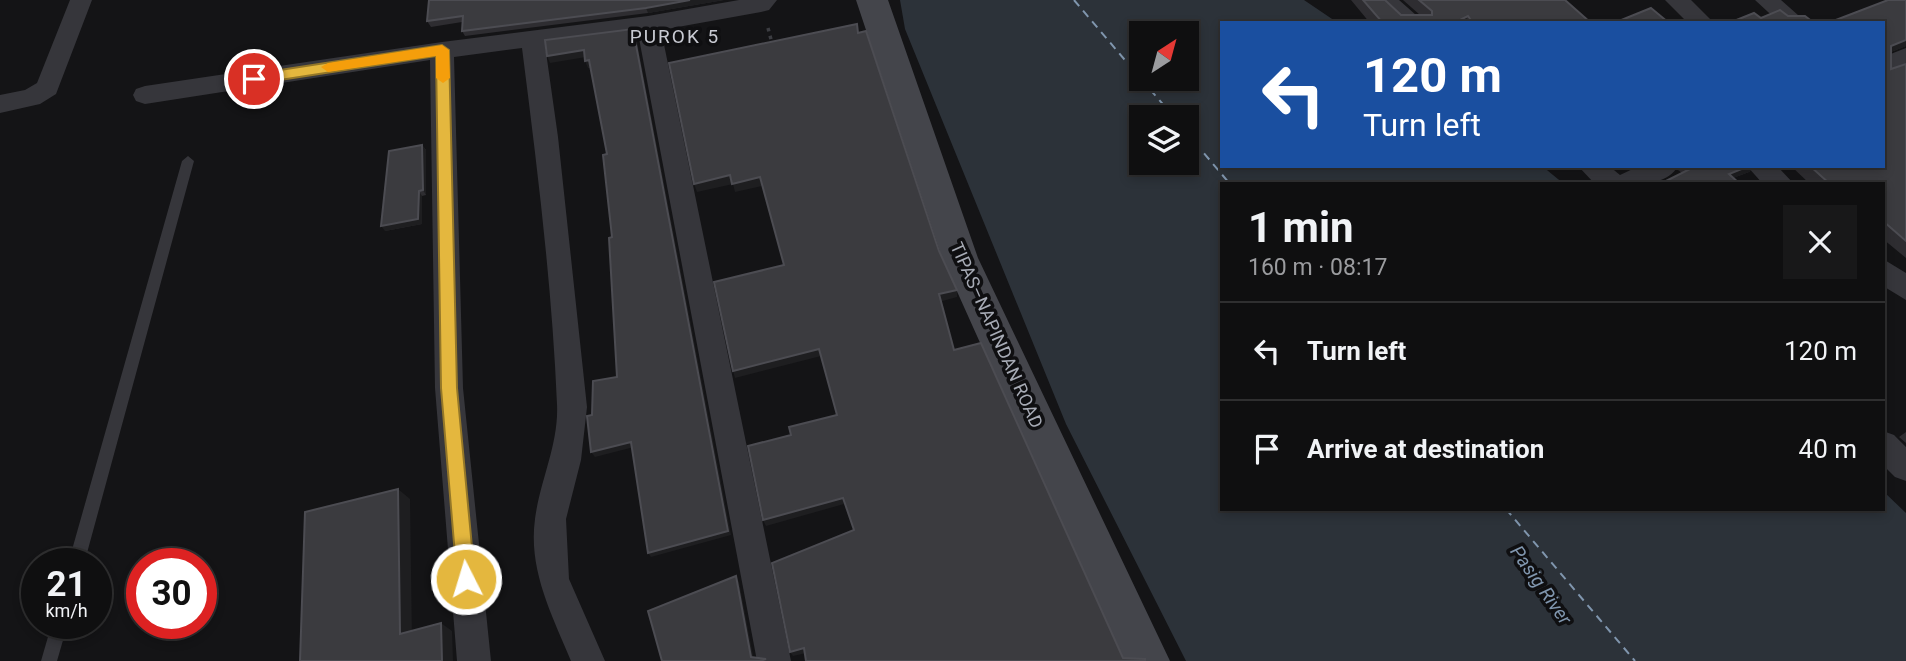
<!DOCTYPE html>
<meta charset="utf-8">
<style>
body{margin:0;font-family:Roboto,sans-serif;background:#181819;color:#f1f3f6;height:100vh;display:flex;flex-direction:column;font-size:26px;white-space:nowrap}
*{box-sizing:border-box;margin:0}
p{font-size:23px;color:#9b9c9f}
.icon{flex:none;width:38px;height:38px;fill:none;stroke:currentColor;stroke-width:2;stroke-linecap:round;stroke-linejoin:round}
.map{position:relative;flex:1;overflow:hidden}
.sheet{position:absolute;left:1220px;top:182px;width:665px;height:329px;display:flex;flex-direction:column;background:#0f0f10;border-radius:0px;box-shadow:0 4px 10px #0003,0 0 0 2px #2f2f30}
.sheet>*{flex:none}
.top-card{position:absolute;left:1220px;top:21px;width:665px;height:147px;border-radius:0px;box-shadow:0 4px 10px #0003,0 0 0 2px #2f2f30;background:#1a4fa0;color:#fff;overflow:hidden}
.needle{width:46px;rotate:36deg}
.buttons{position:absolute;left:1129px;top:21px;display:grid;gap:14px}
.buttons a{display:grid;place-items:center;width:70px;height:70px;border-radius:0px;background:#0f0f10;box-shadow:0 4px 10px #0003,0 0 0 2px #2f2f30;font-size:35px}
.speed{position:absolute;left:21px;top:548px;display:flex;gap:14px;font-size:35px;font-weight:700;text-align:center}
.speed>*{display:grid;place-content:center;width:91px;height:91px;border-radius:50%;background:#0f0f10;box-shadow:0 4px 10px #0003,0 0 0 2px #2f2f30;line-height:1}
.speed small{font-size:18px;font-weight:400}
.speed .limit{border:10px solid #d22;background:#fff;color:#111}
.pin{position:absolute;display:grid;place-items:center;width:60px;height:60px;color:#fff;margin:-30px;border:4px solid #fff;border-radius:50%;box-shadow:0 2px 7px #0007}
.me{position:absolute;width:77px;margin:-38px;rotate:355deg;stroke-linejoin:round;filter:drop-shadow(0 0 5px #0008)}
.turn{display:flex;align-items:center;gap:24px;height:147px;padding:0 28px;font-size:32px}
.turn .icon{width:91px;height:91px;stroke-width:2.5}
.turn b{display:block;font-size:49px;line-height:60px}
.round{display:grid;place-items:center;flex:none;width:74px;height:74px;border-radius:0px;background:#181819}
.overview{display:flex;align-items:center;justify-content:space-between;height:119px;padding:0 28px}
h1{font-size:42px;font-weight:700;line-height:52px}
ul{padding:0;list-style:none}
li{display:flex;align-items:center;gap:21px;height:98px;padding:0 28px;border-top:2px solid #2f2f30}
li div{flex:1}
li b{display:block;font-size:26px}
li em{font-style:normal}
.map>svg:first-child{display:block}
.water{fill:#2c3239;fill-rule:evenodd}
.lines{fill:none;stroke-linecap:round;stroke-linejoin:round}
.ferry{stroke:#8096ae;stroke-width:2;stroke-dasharray:8 6;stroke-linecap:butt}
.path{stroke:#3c3d42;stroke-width:3.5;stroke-dasharray:3.5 4.5;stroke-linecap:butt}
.lane{fill:#36363b;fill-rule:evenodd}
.street{fill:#36363b;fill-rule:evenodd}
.secondary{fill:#44454b;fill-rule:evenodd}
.wall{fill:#2e2d31}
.shaded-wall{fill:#1e1e20}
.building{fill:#3b3b3f;stroke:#4c4c52;stroke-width:2}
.route{fill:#e4b73e;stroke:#947728;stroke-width:2}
.slow{fill:#f59e0b}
.labels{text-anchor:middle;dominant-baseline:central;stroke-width:7;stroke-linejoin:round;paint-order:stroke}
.street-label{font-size:18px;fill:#a7abb5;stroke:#0f0f11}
.neighbourhood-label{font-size:19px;letter-spacing:2px;fill:#c8cad2;stroke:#0f0f11}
.water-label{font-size:19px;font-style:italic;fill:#8096ae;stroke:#0f0f11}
</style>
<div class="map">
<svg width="1906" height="661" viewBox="0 0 1906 661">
<rect width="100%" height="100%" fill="#141416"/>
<path class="water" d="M900 0H1304L1338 23H1222V166H1542L1564 184H1222V509H1883V491L1906 513V661H1186L1066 424 905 29ZM1141 33H1186V79H1141ZM1141 117H1186V163H1141Z"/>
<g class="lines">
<path class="ferry" d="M1074 0 1141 79
M1141 79 1174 117
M1186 132 1230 184
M1506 509 1635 661"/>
<path class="path" d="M768 28 773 47"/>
<path class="lane" d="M188 156 194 161 84 564H68L182 161Z
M52 623H68L57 661H41Z"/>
<path class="street" d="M70 0H92L56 94 40 104 0 113V95L25 90 37 83Z
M739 0H777L769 10 761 12 661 30 791 661H757L638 33 545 45 558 137 587 407 581 460 566 519 569 579 605 661H571C552 615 528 570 535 519 540 480 559 444 557 404 552 285 537 166 522 48L454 57 463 388 491 661H457L435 388 430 60 145 104 136 101 133 95 136 89 145 86 442 42 648 16Z
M1373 0H1399L1425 23H1398Z
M1665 0H1691L1714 23H1688Z
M1755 0H1781L1807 23H1780Z
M1906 48V67L1883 76V57Z
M1578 166H1609L1620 175 1639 166H1678C1664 191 1619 184 1595 184Z
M1747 166H1777L1794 184H1763Z
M1883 259 1906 273V300L1883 286Z
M1883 431 1894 435 1906 447V481L1895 477 1883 465Z"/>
<path class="secondary" d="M856 0H888L978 258 1170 661H1123L942 258Z"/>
</g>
<path class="wall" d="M429 0H724L648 13 465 36 462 31V22L431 27 427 21Z
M1351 0H1385L1401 15H1420L1403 0H1565L1591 23H1370Z
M1906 0V46L1891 52V69L1906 64V258L1883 239V184H1810L1791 166H1883V23Z
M422 145 426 150V195L422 196V224L385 231Z
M1679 166H1755L1749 172 1733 178 1682 173 1678 170Z
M1906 432V443L1899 437Z"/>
<path class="shaded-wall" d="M690 0H724L648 13 646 8Z
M1468 16 1464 23H1454Z
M633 29 636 36 731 535 651 557 648 553Z
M1906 40V46L1883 55 1891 46Z
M584 50 586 57 550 63 547 56Z
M589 60 592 68H588L585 61Z
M422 145 426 150V195L423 190Z
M1749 166H1755L1749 172 1720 183 1729 174Z
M730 175 760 177 762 186 735 192 733 184 697 192 694 184Z
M419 191 422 196V224L385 231 381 226Z
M957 290V297L939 302V294Z
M819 349 821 356 735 378 733 371Z
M631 442 634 447 595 457 591 452Z
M398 489 410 499 412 641 400 634Z
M843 498 844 504 766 526 763 520Z
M736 576 739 582 754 661 751 657Z
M441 623 452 631 453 661H442Z
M804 648 806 653 793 656 790 652Z"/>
<path class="building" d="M429 0H690L646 8 462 31 463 16 427 21Z
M1363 0H1385L1401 15H1432V11L1419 0H1565L1591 23H1473L1468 16 1454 23H1389L1387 21 1382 22Z
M1888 0H1906V40L1891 46V69L1906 64V241L1883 221V184H1830L1810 166H1883V23H1828Z
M1651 8 1669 23H1614Z
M1780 10 1788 16H1805L1814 23H1729L1754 13 1761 18Z
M857 24 858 33 866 31 939 251 957 290 939 294 954 350 981 343 1123 658 1145 659V661H806L804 648 790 652 772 563 854 530 843 498 763 520 748 446 791 435 789 427 837 415 819 349 733 371 714 282 784 265 760 177 732 184 730 175 694 184 669 63Z
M633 29 728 531 648 553 631 442 591 452 587 416 592 415 593 381 617 377 609 238 612 237 603 155 607 154 589 60 585 61 584 50 547 56 545 40Z
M422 145 423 190 419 191 418 219 381 226 389 151Z
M1693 166H1749L1729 174 1740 184H1660L1694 167Z
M398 489 400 634 441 623 442 661H300L305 512Z
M736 576 751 657 766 659 760 661H662L648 611Z"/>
<path class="route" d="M442 45 449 50 457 388 475 579 473 585 466 588 460 585 457 579 441 388 436 56 254 84 247 79 254 74Z"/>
<path class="slow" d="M442 45 449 50 450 78 443 83 436 78V56L328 72 321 67 328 63Z"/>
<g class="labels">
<g class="street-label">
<text transform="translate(997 335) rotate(66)">TIPAS–NAPINDAN ROAD</text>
</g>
<g class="neighbourhood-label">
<text x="675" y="36">PUROK 5</text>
</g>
<g class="water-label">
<text transform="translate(1541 585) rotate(55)">Pasig River</text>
</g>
</g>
</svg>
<div class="buttons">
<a><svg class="needle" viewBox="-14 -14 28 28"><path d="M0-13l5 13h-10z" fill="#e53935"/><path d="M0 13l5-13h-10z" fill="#9b9c9f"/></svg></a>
<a><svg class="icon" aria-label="layers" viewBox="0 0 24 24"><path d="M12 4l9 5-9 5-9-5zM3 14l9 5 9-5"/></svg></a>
</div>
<div class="speed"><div>21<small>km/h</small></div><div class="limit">30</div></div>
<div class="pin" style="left:254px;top:79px;background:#d93025"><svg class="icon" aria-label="arrive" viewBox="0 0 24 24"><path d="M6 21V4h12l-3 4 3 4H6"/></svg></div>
<svg class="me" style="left:466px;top:579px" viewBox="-20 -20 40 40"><circle r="17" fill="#e4b73e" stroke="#fff" stroke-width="3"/><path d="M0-11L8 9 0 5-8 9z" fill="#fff"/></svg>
<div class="top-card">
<div class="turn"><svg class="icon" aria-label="left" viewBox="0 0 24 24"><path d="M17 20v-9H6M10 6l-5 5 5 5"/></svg><div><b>120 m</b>Turn left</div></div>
</div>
<section class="sheet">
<div class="overview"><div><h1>1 min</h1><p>160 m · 08:17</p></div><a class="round"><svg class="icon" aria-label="close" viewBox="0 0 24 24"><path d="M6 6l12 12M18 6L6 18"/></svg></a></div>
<ul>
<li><svg class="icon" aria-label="left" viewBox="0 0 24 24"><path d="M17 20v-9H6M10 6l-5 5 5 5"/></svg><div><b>Turn left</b></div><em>120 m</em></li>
<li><svg class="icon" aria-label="arrive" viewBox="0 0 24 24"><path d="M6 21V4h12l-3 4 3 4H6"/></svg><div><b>Arrive at destination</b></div><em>40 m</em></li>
</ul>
</section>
</div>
